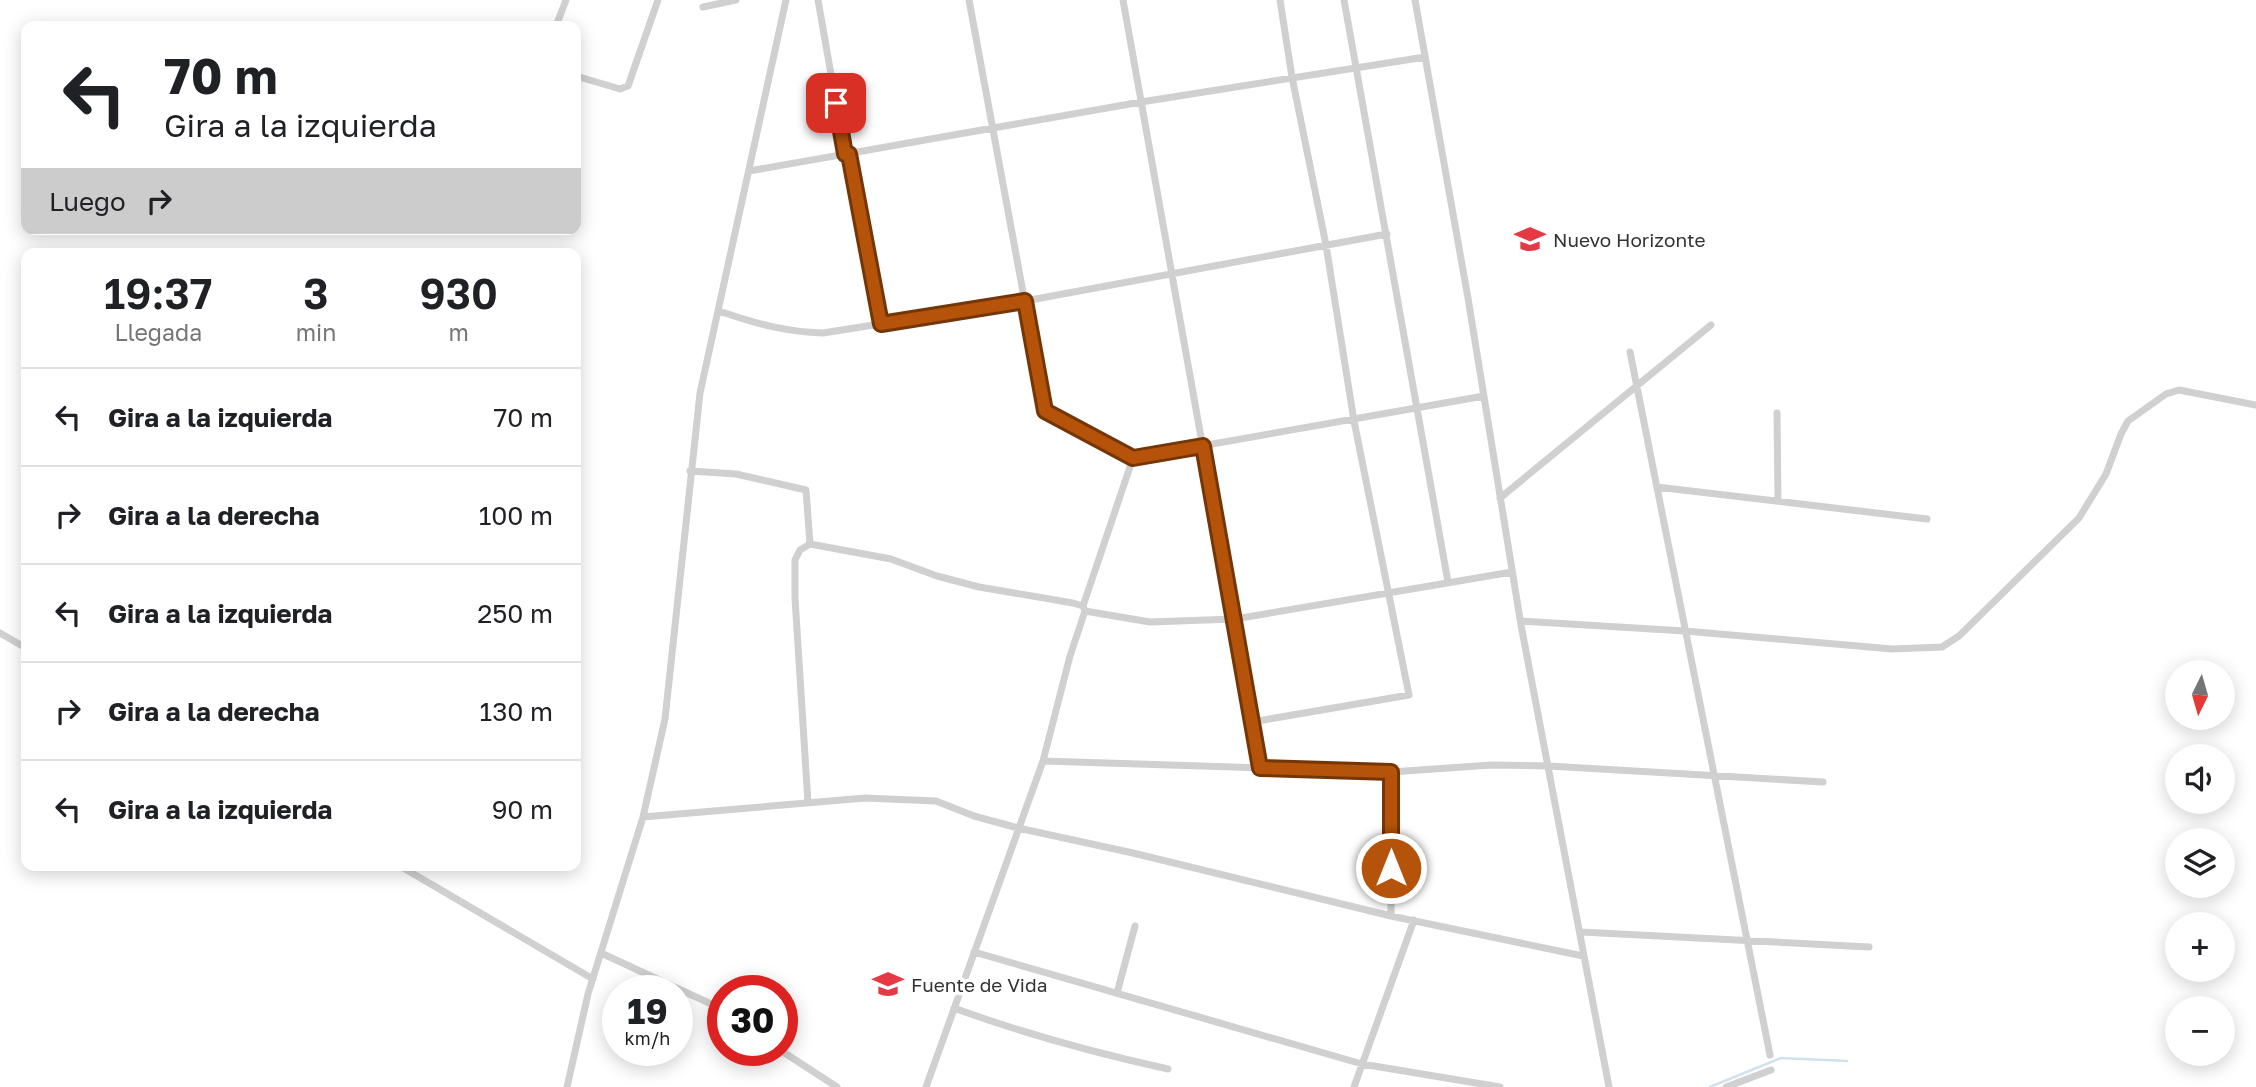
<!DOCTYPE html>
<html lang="es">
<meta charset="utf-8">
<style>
body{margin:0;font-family:"Golos Text",sans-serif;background:#f2f2f2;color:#202124;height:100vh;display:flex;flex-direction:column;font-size:26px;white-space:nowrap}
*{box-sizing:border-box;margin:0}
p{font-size:23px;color:#757577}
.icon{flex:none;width:38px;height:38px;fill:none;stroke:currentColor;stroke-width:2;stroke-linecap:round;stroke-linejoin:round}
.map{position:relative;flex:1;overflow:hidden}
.drawer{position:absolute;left:21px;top:248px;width:560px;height:623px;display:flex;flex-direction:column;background:#fff;border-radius:14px;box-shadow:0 4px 18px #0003}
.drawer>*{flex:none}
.top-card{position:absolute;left:21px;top:21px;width:560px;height:214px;border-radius:14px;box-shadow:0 4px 18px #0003;background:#fff;color:#202124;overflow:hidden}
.needle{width:46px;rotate:185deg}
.buttons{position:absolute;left:2165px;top:660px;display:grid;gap:14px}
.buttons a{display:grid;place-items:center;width:70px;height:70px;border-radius:50%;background:#fff;box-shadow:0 4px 18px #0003;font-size:35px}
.speed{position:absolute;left:602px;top:975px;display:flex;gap:14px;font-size:35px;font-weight:700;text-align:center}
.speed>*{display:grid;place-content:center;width:91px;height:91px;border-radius:50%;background:#fff;box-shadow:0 4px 18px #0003;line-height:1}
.speed small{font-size:18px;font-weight:400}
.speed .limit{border:10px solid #d22;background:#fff;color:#111}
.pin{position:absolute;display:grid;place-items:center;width:60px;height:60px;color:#fff;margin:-30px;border-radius:14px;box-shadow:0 4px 10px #0006}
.me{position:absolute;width:77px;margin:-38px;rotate:0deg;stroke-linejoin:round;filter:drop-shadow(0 0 5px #0008)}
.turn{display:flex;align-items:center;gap:24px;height:147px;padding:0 28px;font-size:32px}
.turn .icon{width:91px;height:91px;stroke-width:2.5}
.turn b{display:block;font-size:49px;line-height:60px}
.then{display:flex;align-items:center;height:66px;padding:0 28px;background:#0003;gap:14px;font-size:26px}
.eta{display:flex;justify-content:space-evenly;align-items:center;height:119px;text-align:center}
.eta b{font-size:42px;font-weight:600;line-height:49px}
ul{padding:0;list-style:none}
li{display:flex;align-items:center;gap:21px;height:98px;padding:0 28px;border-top:2px solid #e0e0e0}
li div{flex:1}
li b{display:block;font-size:26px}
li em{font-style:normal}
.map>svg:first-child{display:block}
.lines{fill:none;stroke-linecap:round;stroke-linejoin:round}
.stream{stroke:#cfe2ee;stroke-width:2.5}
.minor{stroke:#d0d0d0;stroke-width:7}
.route-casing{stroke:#753606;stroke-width:18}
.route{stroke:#b45309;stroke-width:12}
.labels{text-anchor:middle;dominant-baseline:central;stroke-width:7;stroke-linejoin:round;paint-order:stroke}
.poi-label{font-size:19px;fill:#333;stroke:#fff;text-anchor:start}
</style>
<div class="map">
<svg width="2256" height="1087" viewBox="0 0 2256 1087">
<rect width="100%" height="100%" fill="#fff"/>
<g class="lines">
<path class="stream" d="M1710 1087 1781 1058 1847 1061"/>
<path class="minor" d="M818 0 845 154
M969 0 1045 411 1133 458 1484 396
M1123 0 1260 768
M1344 0 1448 582
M1415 0 1468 298 1521 625 1609 1087
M703 7 736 0
M556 26 566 0
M576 76 620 89 628 86 658 0
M849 154 881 324
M749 171 1141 102 1425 57
M719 311C754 323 785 332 823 333L1025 301 1387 234
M1630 352 1770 1055
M1777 413 1778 501
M690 471 736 474 806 490 810 544 891 559 937 576 979 587 1073 603 1083 606 1085 611 1070 656 1043 761 926 1087
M1657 487 1927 519
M1500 498 1711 325
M1083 606 1133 458
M1085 611 1150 622 1235 619 1512 572
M1521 621 1685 631 1892 649 1942 647 1959 636 2079 518 2106 474 2121 434 2128 421 2166 394 2179 390 2256 405
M0 633 26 648
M1252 722 1409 695 1354 421 1326 245 1292 77 1280 0
M1043 761 1391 772V916
M1391 772 1491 765 1549 766 1823 782
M808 803 795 598V560L800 550 810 544
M643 817 865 798 936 801 974 816 1018 828 1133 853 1391 916 1583 956
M400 866 593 979
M1581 932 1869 947
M974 952 1362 1064 1500 1087
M601 953 709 1003 723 1012
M1117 993 1135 926
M954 1008C1025 1034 1095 1053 1168 1069
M780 1050 837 1087
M567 1087 588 994 643 817 665 719 700 393 786 0
M1354 1087 1414 920
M1726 1087 1771 1070"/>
</g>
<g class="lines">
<g class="route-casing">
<path id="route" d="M836 103 845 154H849L881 324 1025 301 1045 411 1133 458 1203 446 1260 768 1391 772V868"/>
</g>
<use href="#route" class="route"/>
</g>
<defs>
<g id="school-bare" transform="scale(2.415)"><path d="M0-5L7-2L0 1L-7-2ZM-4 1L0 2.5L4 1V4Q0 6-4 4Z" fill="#e63946" stroke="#fff" stroke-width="2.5" paint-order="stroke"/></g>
</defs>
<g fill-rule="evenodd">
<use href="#school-bare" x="1530" y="239"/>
<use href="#school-bare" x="888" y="984"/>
</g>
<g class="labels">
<g class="poi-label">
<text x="1553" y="239">Nuevo Horizonte</text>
<text x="911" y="984">Fuente de Vida</text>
</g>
</g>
</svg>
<div class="buttons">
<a><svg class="needle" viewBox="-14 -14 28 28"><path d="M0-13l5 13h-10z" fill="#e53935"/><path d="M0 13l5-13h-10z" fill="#757577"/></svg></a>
<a><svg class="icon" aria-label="sound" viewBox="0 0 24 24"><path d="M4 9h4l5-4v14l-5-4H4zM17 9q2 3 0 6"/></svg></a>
<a><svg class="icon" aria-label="layers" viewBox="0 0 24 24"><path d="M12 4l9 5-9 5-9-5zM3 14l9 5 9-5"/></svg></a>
<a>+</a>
<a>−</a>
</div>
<div class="speed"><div>19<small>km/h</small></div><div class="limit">30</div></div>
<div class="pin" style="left:836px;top:103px;background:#d93025"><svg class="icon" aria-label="arrive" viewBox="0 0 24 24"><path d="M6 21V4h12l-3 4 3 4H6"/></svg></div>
<svg class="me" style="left:1391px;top:868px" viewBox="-20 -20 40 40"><circle r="17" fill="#b45309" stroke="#fff" stroke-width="3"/><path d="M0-11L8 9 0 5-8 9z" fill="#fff"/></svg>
<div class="top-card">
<div class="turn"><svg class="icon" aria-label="left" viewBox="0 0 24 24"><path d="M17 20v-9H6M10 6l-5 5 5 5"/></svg><div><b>70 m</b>Gira a la izquierda</div></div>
<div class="then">Luego<svg class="icon" aria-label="right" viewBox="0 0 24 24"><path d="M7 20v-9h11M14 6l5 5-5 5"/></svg></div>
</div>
<section class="drawer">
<div class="eta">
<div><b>19:37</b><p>Llegada</p></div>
<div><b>3</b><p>min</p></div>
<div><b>930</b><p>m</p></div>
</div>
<ul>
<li><svg class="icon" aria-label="left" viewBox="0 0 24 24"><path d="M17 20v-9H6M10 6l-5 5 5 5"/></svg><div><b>Gira a la izquierda</b></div><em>70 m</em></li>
<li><svg class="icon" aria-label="right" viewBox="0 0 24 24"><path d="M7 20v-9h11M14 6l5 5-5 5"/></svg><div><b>Gira a la derecha</b></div><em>100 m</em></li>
<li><svg class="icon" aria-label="left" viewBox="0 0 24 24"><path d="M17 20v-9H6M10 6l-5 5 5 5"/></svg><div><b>Gira a la izquierda</b></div><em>250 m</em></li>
<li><svg class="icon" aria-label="right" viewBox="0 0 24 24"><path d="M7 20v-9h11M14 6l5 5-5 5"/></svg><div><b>Gira a la derecha</b></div><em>130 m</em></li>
<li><svg class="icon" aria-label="left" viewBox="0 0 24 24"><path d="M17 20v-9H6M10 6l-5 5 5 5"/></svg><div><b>Gira a la izquierda</b></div><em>90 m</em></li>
</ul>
</section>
</div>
